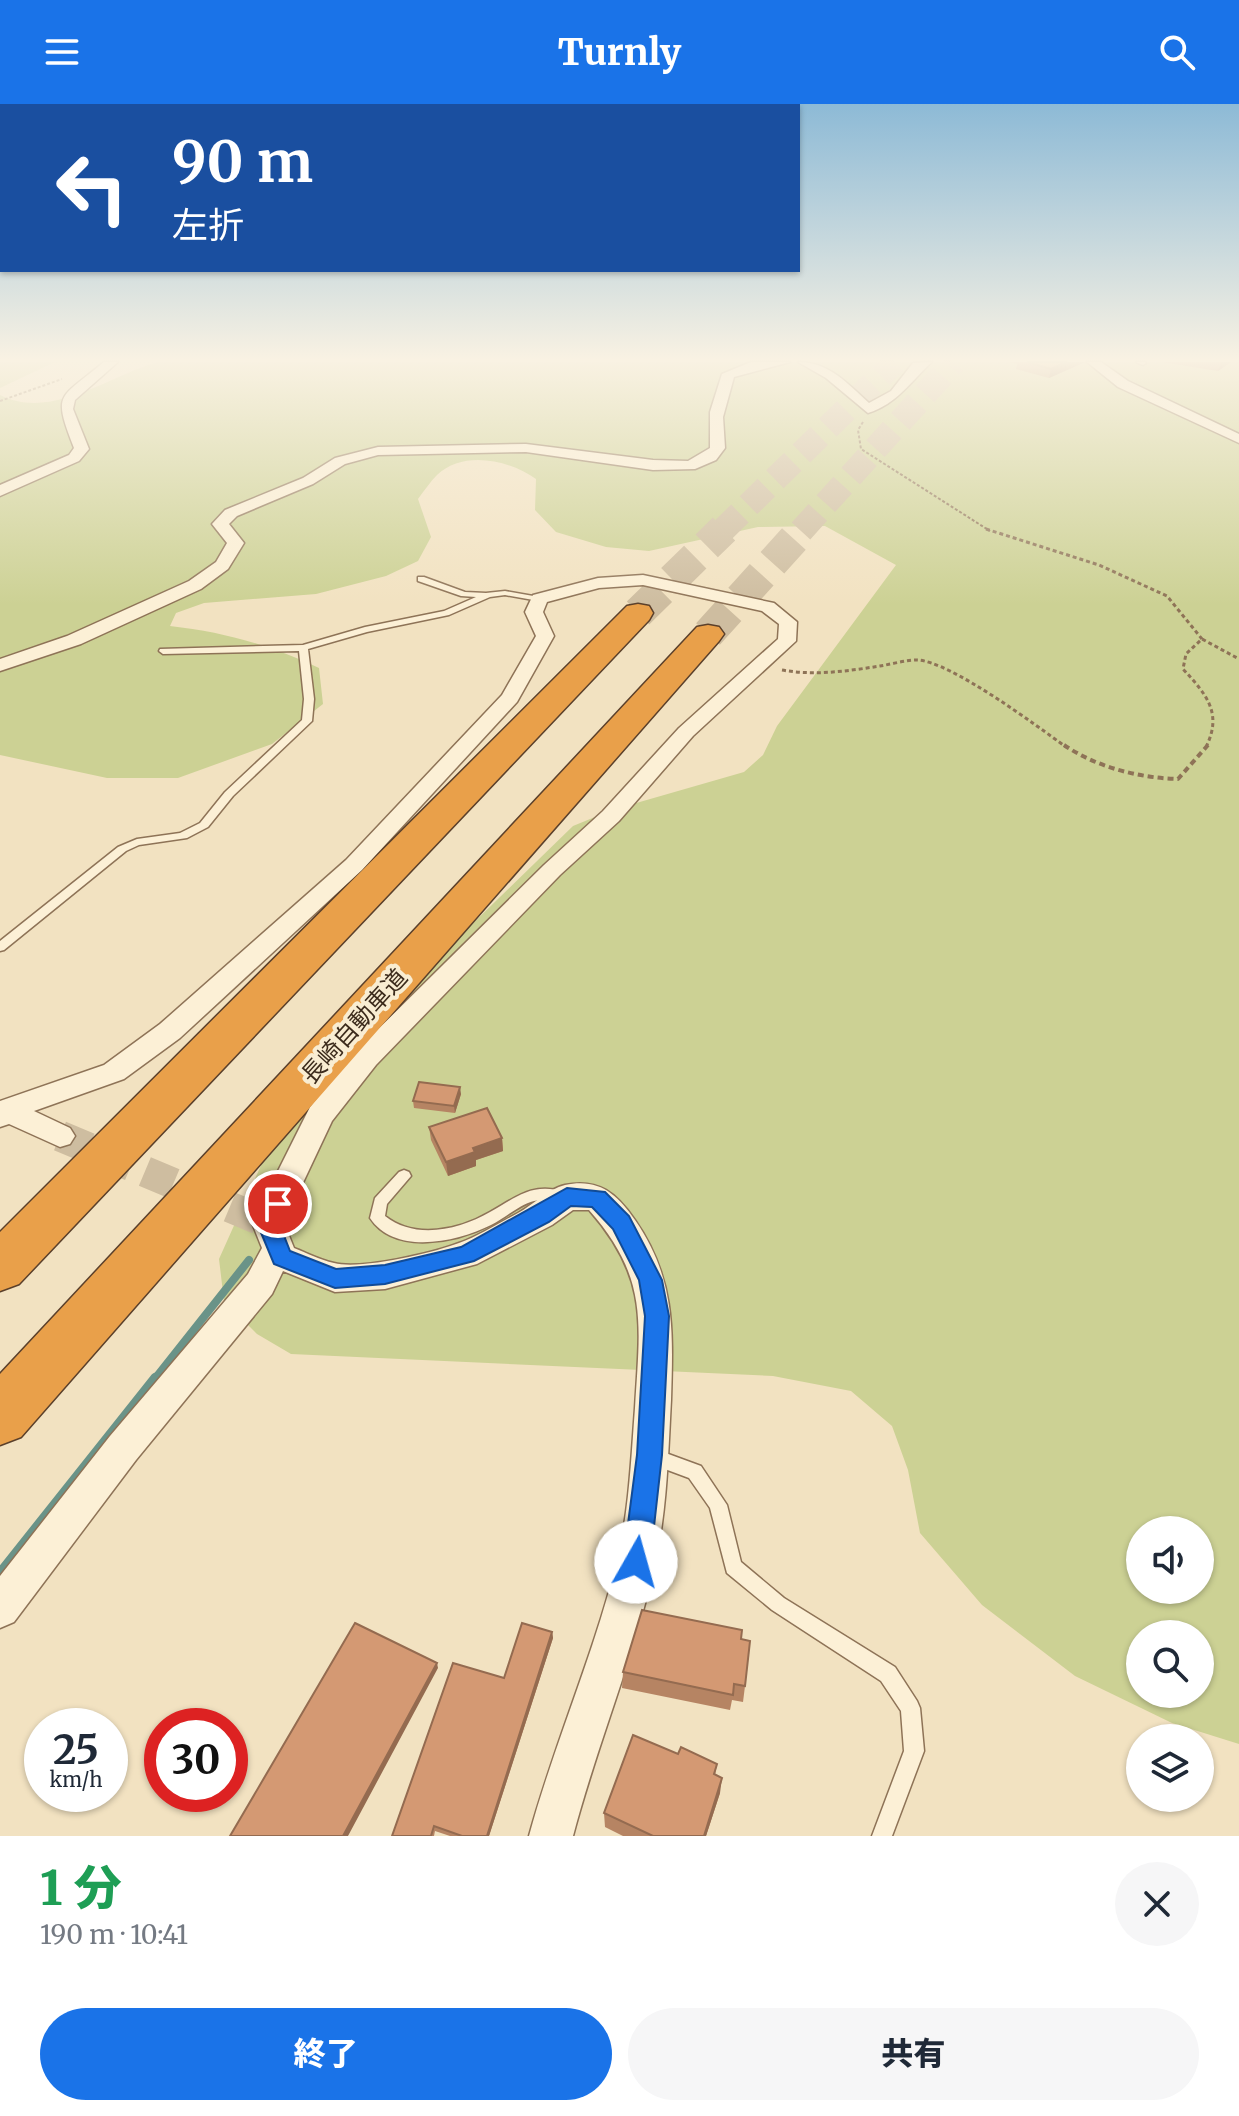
<!DOCTYPE html>
<html lang="ja">
<meta charset="utf-8">
<style>
body{margin:0;font-family:Merriweather,"Noto Sans JP",serif;background:#f6f6f7;color:#1f2937;height:100vh;display:flex;flex-direction:column;font-size:30px;white-space:nowrap}
*{box-sizing:border-box;margin:0}
p{font-size:26px;color:#747a83}
.icon{flex:none;width:44px;height:44px;fill:none;stroke:currentColor;stroke-width:2;stroke-linecap:round;stroke-linejoin:round}
.map{position:relative;height:1732px;overflow:hidden}
.sheet{display:flex;flex-direction:column;background:#fff;flex:1}
.sheet>*{flex:none}
.guide{position:absolute;left:0px;top:0px;width:800px;height:168px;box-shadow:0 2px 6px #0004;background:#1a4fa0;color:#fff;overflow:hidden}
.fabs{position:absolute;left:1126px;top:1412px;display:grid;gap:16px}
.fabs a{display:grid;place-items:center;width:88px;height:88px;border-radius:50%;background:#fff;box-shadow:0 2px 6px #0004;font-size:40px}
.speed{position:absolute;left:24px;top:1604px;display:flex;gap:16px;font-size:40px;font-weight:700;text-align:center}
.speed>*{display:grid;place-content:center;width:104px;height:104px;border-radius:50%;background:#fff;box-shadow:0 2px 6px #0004;line-height:1}
.speed small{font-size:20px;font-weight:400}
.speed .limit{border:12px solid #d22;background:#fff;color:#111}
.pin{position:absolute;display:grid;place-items:center;width:68px;height:68px;color:#fff;margin:-34px;border:4px solid #fff;border-radius:50%;box-shadow:0 2px 8px #0007}
.me{position:absolute;width:88px;margin:-44px;rotate:7deg;stroke-linejoin:round;filter:drop-shadow(0 0 6px #0008)}
.turn{display:flex;align-items:center;gap:28px;height:168px;padding:0 40px;font-size:36px}
.turn .icon{width:104px;height:104px;stroke-width:2.5}
.turn b{display:block;font-size:56px;line-height:68px}
.round{display:grid;place-items:center;flex:none;width:84px;height:84px;border-radius:42px;background:#f6f6f7}
.overview{display:flex;align-items:center;justify-content:space-between;height:136px;padding:0 40px}
h1{font-size:48px;font-weight:800;line-height:60px;color:#1e9e55}
.button{display:flex;gap:16px;margin-top:auto;padding:16px 40px}
.button a{flex:1;height:92px;border-radius:48px;background:#1a73e8;color:#fff;font-size:32px;font-weight:800;line-height:92px;text-align:center}
.button a+a{background:#f6f6f7;color:#1f2937}
header{display:flex;justify-content:space-between;align-items:center;height:104px;padding:0 40px;background:#1a73e8;color:#fff;font-size:36px;font-weight:800}
.map>svg:first-child{display:block}
.green{fill:#ccd194;fill-rule:evenodd}
.lines{fill:none;stroke-linecap:round;stroke-linejoin:round}
.stream-far1{stroke:#6a9388;stroke-width:8}
.stream{stroke:#6a9388;stroke-width:11}
.minor-tunnel{stroke:#cebda0;stroke-width:31;stroke-dasharray:31 15;stroke-linecap:butt}
.motorway-tunnel-far1{stroke:#cebda0;stroke-width:25;stroke-dasharray:25 12;stroke-linecap:butt}
.motorway-tunnel{stroke:#cebda0;stroke-width:32;stroke-dasharray:32 16;stroke-linecap:butt}
.service-casing{stroke:#8e7357;stroke-width:3}
.minor-casing{stroke:#8e7357;stroke-width:3}
.motorway-casing{stroke:#5b402b;stroke-width:3}
.path-far2{stroke:#8e7357;stroke-width:2;stroke-dasharray:3 2;stroke-linecap:butt}
.path-far1{stroke:#8e7357;stroke-width:3;stroke-dasharray:4 3;stroke-linecap:butt}
.path{stroke:#8e7357;stroke-width:4;stroke-dasharray:6 4;stroke-linecap:butt}
.service{fill:#fcf0d6;fill-rule:evenodd}
.minor{fill:#fcf0d6;fill-rule:evenodd}
.motorway{fill:#e9a04a;fill-rule:evenodd}
.wall{fill:#b68463}
.shaded-wall{fill:#946b50}
.building{fill:#d49973;stroke:#946b50;stroke-width:2}
.route{fill:#1a73e8;stroke:#114b97;stroke-width:2}
.labels{text-anchor:middle;dominant-baseline:central;stroke-width:8;stroke-linejoin:round;paint-order:stroke}
.street-label{font-size:24px;fill:#3c2b1c;stroke:#f9edd2}
</style>
<header><svg class="icon" aria-label="menu" viewBox="0 0 24 24"><path d="M4 6h16M4 12h16M4 18h16"/></svg>Turnly<svg class="icon" aria-label="search" viewBox="0 0 24 24"><circle cx="10" cy="10" r="6"/><path d="M15 15l6 6"/></svg></header>
<div class="map">
<svg width="1239" height="1732" viewBox="0 0 1239 1732">
<rect width="100%" height="100%" fill="#f2e2c1"/>
<path class="green" d="M0 258H55L0 284Z
M157 258H1239V1640L1172 1619 1075 1572 982 1501 920 1429 908 1366 892 1322 851 1287 773 1272 291 1250 257 1230 224 1197 219 1155 263 1057 422 869 573 722 612 706 744 668 763 651 777 622 896 461 825 422 758 423 649 447 606 443 556 428 535 406 536 375C511 357 464 345 437 371 430 378 424 387 418 395L431 433 418 457 386 472 316 490 204 499 176 509 170 522C224 528 270 541 319 564L323 600 272 640 178 674H107L0 651V291C51 317 109 272 157 258ZM1140 1426H1200V1486H1140ZM1140 1530H1200V1590H1140Z"/>
<g class="lines">
<path class="stream-far1" d="M154 1276 249 1156"/>
<path class="stream" d="M0 1470 156 1274"/>
<path class="minor-tunnel" d="M60 1032 268 1119"/>
<path class="motorway-tunnel-far1" d="M722 427 895 258
M801 427 954 258"/>
<path class="motorway-tunnel" d="M638 509 724 425
M708 530 803 425"/>
<g class="service-casing">
<path id="service" d="M1136 258H1145L1146 259 1143 261Z
M418 473H424L465 488 486 489 505 487 539 493 543 495 539 497 505 491 490 493 449 511 367 528 308 545 314 595 312 617 233 692 208 723 187 734 139 741 126 747 4 846 0 847V837L118 743 137 735 180 729 200 719 225 688 302 616 304 595 299 547 163 550 159 547 160 545 303 541 365 523 444 507 476 493 461 492 418 477Z
M404 1066 409 1068 411 1072 387 1100 385 1112C415 1136 459 1126 490 1108 517 1093 532 1078 565 1088L567 1092 565 1096C555 1099 545 1094 534 1097 519 1101 505 1114 491 1121 457 1138 395 1152 370 1114L375 1094 399 1068Z
M652 1344 701 1362 727 1401 741 1458 784 1494 895 1563 917 1597 920 1604 924 1647 892 1732H872L904 1647 901 1607 881 1577 772 1506 727 1469 710 1404 689 1374 646 1358 644 1352 646 1346Z"/>
</g>
<g class="minor-casing">
<path id="minor" d="M104 258H118L75 296 73 305 89 345 79 357 0 392V381L69 351 74 344C52 287 59 296 104 258Z
M751 258H790L734 273 723 313 725 344 716 356 695 365 653 366 526 348 378 351 345 360 313 380 237 412 229 420 244 439 228 465 201 485 81 540 0 567V555L67 532 189 477 216 458 227 439 212 420 225 406 303 374 335 354 378 343 526 340 653 356 688 357 710 344V308L722 270Z
M798 258C829 258 847 279 869 299L891 287 913 259 932 258C911 277 897 300 868 309L826 274Z
M1087 258H1101L1128 277 1239 330V339L1118 283Z
M643 471 774 499 797 518 796 537 693 632 619 717 560 771 376 961 332 1017 284 1119 294 1144C307 1149 320 1156 334 1159 360 1166 433 1149 459 1139 479 1132 499 1119 518 1109 533 1101 548 1085 565 1081 599 1074 617 1090 635 1116 676 1175 673 1228 671 1296 668 1351 667 1406 655 1459 635 1552 597 1640 573 1732H529C554 1640 593 1553 616 1461 629 1410 631 1357 635 1304 640 1219 649 1174 589 1106H573L552 1121 477 1160 385 1185 335 1188 283 1167 272 1190 136 1356 14 1518 0 1524V1472L110 1332 248 1170 262 1144 252 1119 310 1003 356 947 544 761 603 707 679 624 778 535 779 520 762 507 643 481 599 484 547 498 543 508 554 532 517 598 362 766 180 934 124 975 34 1007 70 1024 75 1032 70 1040 60 1043 9 1020 0 1023V997L104 961 160 920 346 756 502 591 536 532 525 508 533 491 598 474Z"/>
</g>
<g class="motorway-casing">
<path id="motorway" d="M638 500 649 502 653 509 649 516 19 1180 0 1187V1128L627 502Z
M708 521 719 523 724 530 719 537 21 1333 0 1341V1270L697 523Z"/>
</g>
<path class="path-far2" d="M0 297 62 275
M863 318 858 326 861 345 990 427"/>
<path class="path-far1" d="M986 425 1099 461 1167 492 1202 535
M782 566C815 572 848 567 880 562 892 560 906 556 917 556 950 557 1037 622 1066 643
M1206 643C1223 609 1206 590 1183 565L1186 550 1202 535 1239 555"/>
<path class="path" d="M1064 641C1096 663 1139 674 1178 675L1208 641"/>
<use href="#service" class="service"/>
<use href="#minor" class="minor"/>
<use href="#motorway" class="motorway"/>
</g>
<path class="wall" d="M1010 258H1085L1049 274 1016 265 1017 260Z
M1161 258H1231L1218 267Z
M461 990 455 1009 414 1004 413 997Z
M429 1023 502 1034 503 1047 476 1056V1062L448 1072 431 1036Z
M552 1528 553 1534 489 1732H450L435 1727 434 1732H392L504 1574Z
M741 1535 745 1582 743 1598 732 1596 730 1606 622 1584 623 1568Z
M678 1650 717 1660 715 1671 720 1689 706 1732H623L605 1723 604 1709Z"/>
<path class="shaded-wall" d="M1067 258H1085L1049 274 1051 265Z
M1221 258H1231L1218 267Z
M460 983 461 990 455 1009 454 1002Z
M502 1034 503 1047 476 1056V1062L448 1072 446 1058 473 1044Z
M552 1528 553 1534 489 1732H487Z
M437 1559 438 1564 348 1732H343Z
M722 1674 720 1689 706 1732H704Z"/>
<path class="building" d="M1027 258H1067L1051 265Z
M419 978 460 983 454 1002 413 997Z
M487 1004 502 1034 473 1044 475 1048 446 1058 429 1023Z
M642 1506 742 1526 741 1535 750 1537 745 1582 734 1580 733 1591 623 1568Z
M355 1519 437 1559 343 1732H230Z
M522 1519 552 1528 487 1732H462L434 1722 431 1732H392L453 1559 504 1574Z
M633 1631 678 1650 681 1643 717 1660 714 1670 722 1674 704 1732H653L604 1709Z"/>
<linearGradient id="sky" x2="0" y2="1"><stop stop-color="#8dbad6"/><stop offset="0.51" stop-color="#f9f2e3"/><stop offset="1" stop-color="#f9f2e3" stop-opacity="0"/></linearGradient>
<rect width="1239" height="501" fill="url(#sky)"/>
<path class="route" d="M567 1084 605 1088 629 1112 662 1176 669 1212 662 1351 650 1458 646 1468 636 1472 627 1468 623 1458 637 1351 645 1212 639 1176 613 1125 592 1103 571 1102 549 1118 474 1157 385 1180 335 1184 274 1160 257 1119 270 1094 278 1091 285 1094 289 1100 279 1119 290 1147 336 1165 385 1161 461 1143Z"/>
<g class="labels">
<g class="street-label">
<text transform="translate(354 922) rotate(-48)">長崎自動車道</text>
</g>
</g>
</svg>
<div class="fabs">
<a><svg class="icon" aria-label="sound" viewBox="0 0 24 24"><path d="M4 9h4l5-4v14l-5-4H4zM17 9q2 3 0 6"/></svg></a>
<a><svg class="icon" aria-label="search" viewBox="0 0 24 24"><circle cx="10" cy="10" r="6"/><path d="M15 15l6 6"/></svg></a>
<a><svg class="icon" aria-label="layers" viewBox="0 0 24 24"><path d="M12 4l9 5-9 5-9-5zM3 14l9 5 9-5"/></svg></a>
</div>
<div class="speed"><div>25<small>km/h</small></div><div class="limit">30</div></div>
<div class="pin" style="left:278px;top:1100px;background:#d93025"><svg class="icon" aria-label="arrive" viewBox="0 0 24 24"><path d="M6 21V4h12l-3 4 3 4H6"/></svg></div>
<svg class="me" style="left:636px;top:1458px" viewBox="-20 -20 40 40"><circle r="19" fill="#fff"/><path d="M0-13L10 11 0 6-10 11z" fill="#1a73e8"/></svg>
<div class="guide">
<div class="turn"><svg class="icon" aria-label="left" viewBox="0 0 24 24"><path d="M17 20v-9H6M10 6l-5 5 5 5"/></svg><div><b>90 m</b>左折</div></div>
</div>
</div>
<section class="sheet">
<div class="overview"><div><h1>1 分</h1><p>190 m · 10:41</p></div><a class="round"><svg class="icon" aria-label="close" viewBox="0 0 24 24"><path d="M6 6l12 12M18 6L6 18"/></svg></a></div>
<div class="button"><a>終了</a><a>共有</a></div>
</section>
